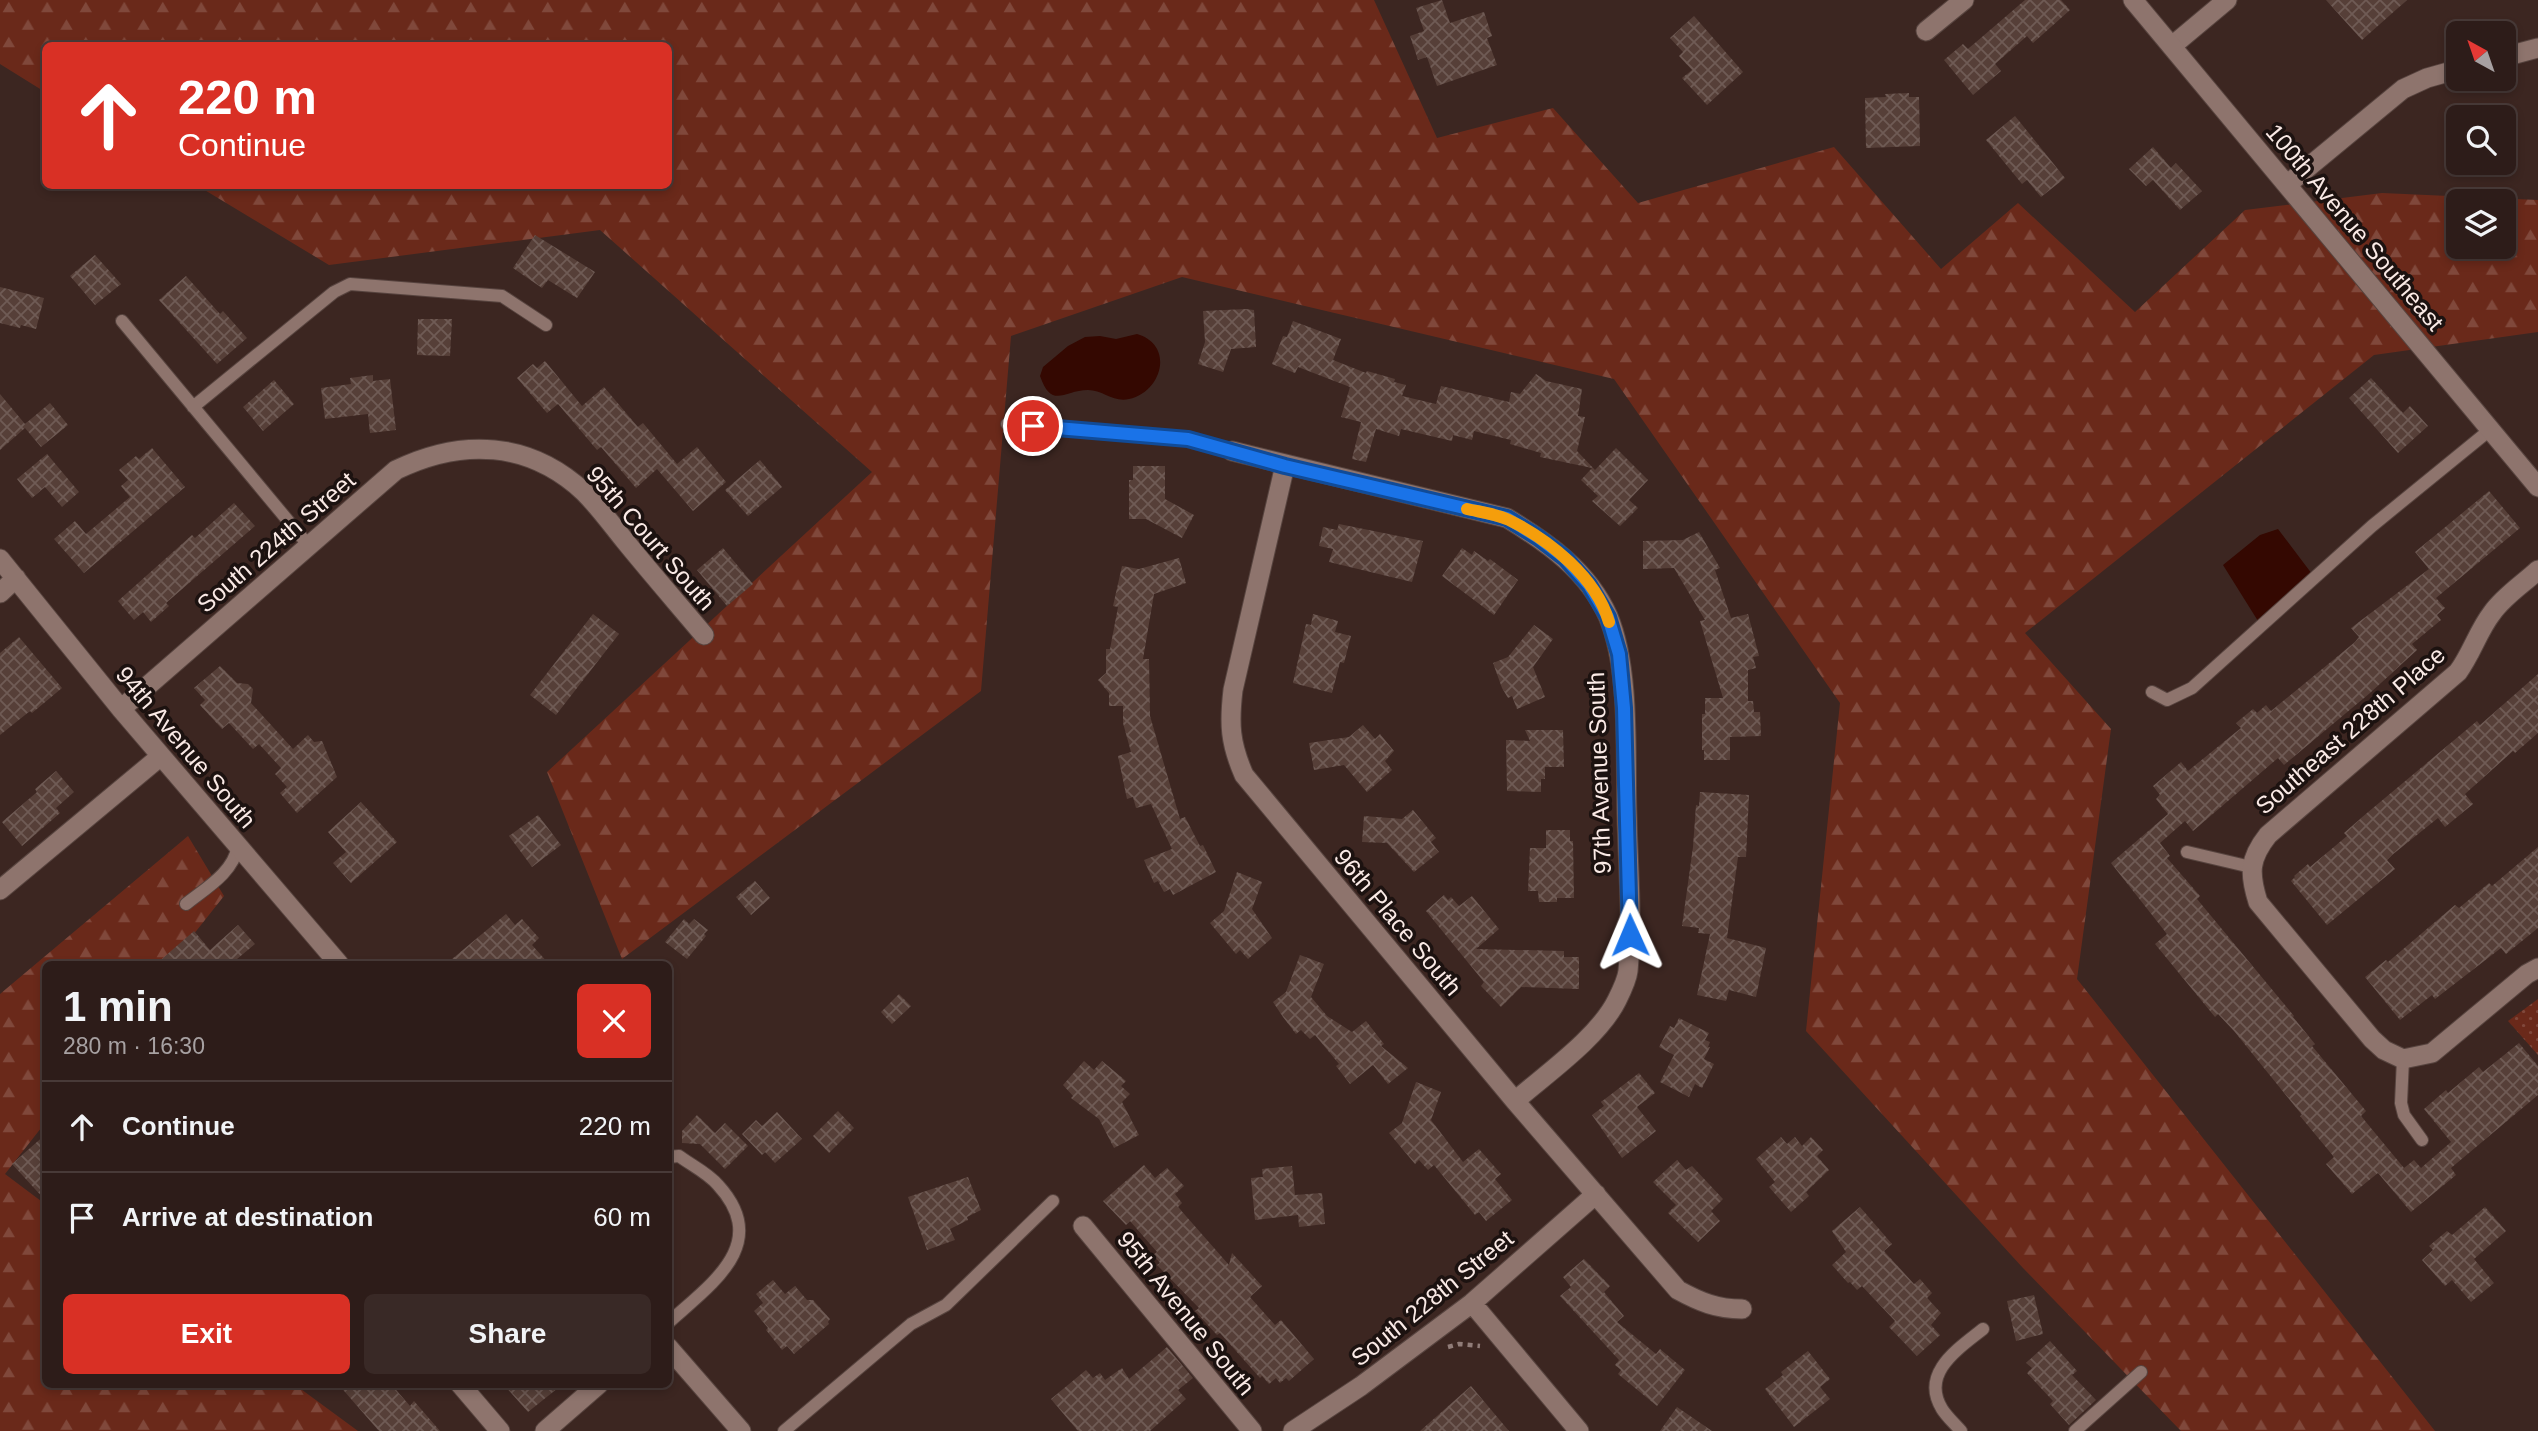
<!DOCTYPE html>
<meta charset="utf-8">
<style>
body{margin:0;font-family:Arial,sans-serif;background:#392926;color:#f1f3f6;height:100vh;display:flex;flex-direction:column;font-size:26px;white-space:nowrap}
*{box-sizing:border-box;margin:0}
p{font-size:23px;color:#a7a1a2}
.icon{flex:none;width:38px;height:38px;fill:none;stroke:currentColor;stroke-width:2;stroke-linecap:round;stroke-linejoin:round}
.map{position:relative;flex:1;overflow:hidden}
.details{position:absolute;left:42px;top:961px;width:630px;height:427px;display:flex;flex-direction:column;background:#2d1c19;border-radius:10px;box-shadow:0 4px 10px #0003,0 0 0 2px #483a38}
.details>*{flex:none}
.hud{position:absolute;left:42px;top:42px;width:630px;height:147px;border-radius:10px;box-shadow:0 4px 10px #0003,0 0 0 2px #483a38;background:#d93025;color:#fff;overflow:hidden}
.needle{width:46px;rotate:320deg}
.controls{position:absolute;left:2446px;top:21px;display:grid;gap:14px}
.controls a{display:grid;place-items:center;width:70px;height:70px;border-radius:10px;background:#2d1c19;box-shadow:0 4px 10px #0003,0 0 0 2px #483a38;font-size:35px}
.pin{position:absolute;display:grid;place-items:center;width:60px;height:60px;color:#fff;margin:-30px;border:4px solid #fff;border-radius:50%;box-shadow:0 2px 7px #0007}
.me{position:absolute;width:77px;margin:-38px;rotate:359deg;stroke-linejoin:round;filter:drop-shadow(0 0 5px #0008)}
.turn{display:flex;align-items:center;gap:24px;height:147px;padding:0 21px;font-size:32px}
.turn .icon{width:91px;height:91px;stroke-width:2.5}
.turn b{display:block;font-size:49px;line-height:60px}
.round{display:grid;place-items:center;flex:none;width:74px;height:74px;border-radius:10px;background:#392926}
.summary{display:flex;align-items:center;justify-content:space-between;height:119px;padding:0 21px}
h1{font-size:42px;font-weight:600;line-height:52px}
.cta{display:flex;gap:14px;margin-top:auto;padding:14px 21px}
.cta a{flex:1;height:80px;border-radius:10px;background:#d93025;color:#fff;font-size:28px;font-weight:600;line-height:80px;text-align:center}
.cta a+a{background:#392926;color:#f1f3f6}
ul{padding:0;list-style:none}
li{display:flex;align-items:center;gap:21px;height:91px;padding:0 21px;border-top:2px solid #483a38}
li div{flex:1}
li b{display:block;font-size:26px}
li em{font-style:normal}
.map>svg:first-child{display:block}
.grass{fill:url(#grass-dots)}
.forest{fill:url(#forest-firs);fill-rule:evenodd}
.water{fill:#340801}
.building{fill:url(#building-cross-hatch)}
.lines{fill:none;stroke-linecap:round;stroke-linejoin:round}
.service-casing{stroke:#57443f;stroke-width:14}
.minor-casing{stroke:#57443f;stroke-width:21}
.tertiary-casing{stroke:#57443f;stroke-width:21}
.path{stroke:#907c78;stroke-width:4.5;stroke-dasharray:5 5;stroke-linecap:butt}
.service{stroke:#8e746d;stroke-width:12}
.minor{stroke:#8e746d;stroke-width:19}
.tertiary{stroke:#8e746d;stroke-width:19}
.route-casing{stroke:#114b97;stroke-width:18}
.route{stroke:#1a73e8;stroke-width:12}
.slow{stroke:#f59e0b;stroke-width:12}
.labels{text-anchor:middle;dominant-baseline:central;stroke-width:7;stroke-linejoin:round;paint-order:stroke}
.street-label{font-size:24px;fill:#faeae6;stroke:#1c1210}
</style>
<div class="map">
<svg width="2538" height="1431" viewBox="0 0 2538 1431">
<defs>
<pattern id="grass-dots" width="8" height="8" patternUnits="userSpaceOnUse" patternTransform="scale(1.75)"><rect width="8" height="8" fill="#6a291a"/><path d="M2 2h.1M6 6h.1" fill="none" stroke="#80483b" stroke-width="1.8" stroke-linecap="round"/></pattern>
<pattern id="forest-firs" width="22" height="20" patternUnits="userSpaceOnUse" patternTransform="scale(1.75)"><rect width="22" height="20" fill="#6a291a"/><path d="M5 1l3.5 6h-7zM16 11l3.5 6h-7z" fill="#80483b"/></pattern>
<pattern id="building-cross-hatch" width="8" height="8" patternUnits="userSpaceOnUse" patternTransform="scale(1.75)"><rect width="8" height="8" fill="#563f38"/><path d="M0 0l8 8M0 8l8-8" fill="none" stroke="#6f5b55"/></pattern>
</defs>
<rect width="100%" height="100%" fill="#3c2621"/>
<path class="grass" d="M2538 999V1055L2508 1021Z"/>
<path class="forest" d="M0 0H1374L1437 138 1553 108 1638 203 1834 147 1941 269 2018 203 2135 312 2245 210 2382 193 2538 200V332L2374 355 2025 633 2111 729 2077 979 2435 1431H2181L2023 1268 1806 1031 1840 703 1614 379 1182 277 1011 336 981 691 622 959 547 772 872 472 600 230 329 265 198 186H668V46H46L45 92 0 64ZM2459 201H2504V247H2459Z
M188 836 224 896 170 964H46L45 1123 5 1174 45 1204 46 1384H294L358 1431H0V994Z"/>
<path class="water" d="M1137 334C1175 345 1162 392 1129 399 1114 403 1103 390 1088 390 1064 390 1052 410 1040 376L1043 367 1068 346 1085 337 1100 336 1116 339Z
M2278 529 2312 574 2258 621 2223 565 2260 535Z"/>
<path class="building" d="M1442 0 1450 23 1484 12 1492 36 1487 38 1497 65 1437 86 1427 57 1418 60 1410 36 1424 31 1416 8Z
M2025 0H2061L2070 10 2033 43 2027 36 1995 64 2001 71 1973 95 1944 60 1963 44 1968 49Z
M2326 0H2407L2362 40Z
M1694 16 1743 72 1707 105 1682 78 1692 70 1679 56 1683 52 1670 38Z
M1909 93V97H1919L1920 146 1866 148 1865 98 1886 97 1885 94Z
M2015 116 2065 178 2041 197 2027 180 2022 184 1986 140Z
M2153 147 2171 168 2176 163 2202 191 2180 210 2153 180 2146 186 2129 169Z
M535 235 595 272 577 298 548 280 542 288 513 268Z
M95 255 121 284 95 305 70 276Z
M186 276 220 314 223 311 247 338 217 364 159 300Z
M0 287 44 298 36 329 21 325 20 328 0 323Z
M1246 309 1254 310 1256 347 1231 349 1223 372 1198 364 1205 342 1203 311Z
M418 319H452L450 356 417 355Z
M1293 321 1341 339 1333 360 1366 373 1367 371 1395 379 1394 382 1406 385 1402 396 1436 404 1441 386 1509 402 1511 392 1520 394 1536 374 1546 381 1582 389 1578 416 1585 417 1577 451 1595 470 1616 448 1648 480 1629 500 1638 508 1620 526 1592 501 1598 496 1581 480 1592 468 1540 457 1541 453 1510 444 1511 440 1474 431 1472 440 1453 435 1452 441 1401 429 1399 436 1376 429 1366 462 1352 459 1361 422 1341 417 1350 387 1298 367 1295 373 1272 364 1283 336 1287 337Z
M545 361 582 406 604 387 638 427 643 423 677 464 697 447 726 482 693 511 657 469 636 488 601 447 597 450 558 404 547 413 517 378 533 364 537 368Z
M373 375V381L390 379 396 430 370 433 368 414 325 419 321 388 351 384 350 378Z
M2371 378 2403 413 2410 406 2428 426 2398 453 2349 398Z
M274 380 294 404 263 431 243 407Z
M0 394 25 424 50 403 68 425 41 447 25 428 0 450Z
M152 448 185 487 84 573 54 539 75 521 86 534 130 497 121 486 128 480 119 470 136 456 139 459Z
M47 454 79 492 62 507 45 487 32 498 17 479Z
M760 460 782 487 748 516 725 490Z
M1133 466H1165V499L1194 515 1182 538 1146 519H1129V480H1133Z
M2489 491 2520 528 2436 598 2445 608 2437 615 2441 620 2412 644 2417 650 2370 693 2284 765 2278 758 2193 831 2185 821 2160 843 2170 856 2167 858 2200 896 2197 899 2294 1016 2293 1017 2315 1044 2312 1046 2366 1111 2361 1116 2404 1168 2414 1160 2421 1168 2451 1142 2424 1109 2446 1090 2448 1093 2479 1067 2483 1072 2519 1043 2538 1066V1095L2451 1168 2456 1175 2411 1212 2378 1173 2352 1194 2326 1164 2334 1157 2300 1116 2302 1115 2234 1031 2218 1014 2215 1017 2155 944 2167 934 2111 863 2168 814 2156 799 2160 795 2153 786 2181 762 2188 771 2241 728 2236 723 2253 709 2257 713 2266 705 2271 711 2355 642 2359 637 2351 628 2429 569 2415 552Z
M234 503 255 526 166 603 169 606 151 622 143 612 134 620 118 601 192 535 195 538Z
M1339 524 1423 541 1412 582 1329 562 1333 549 1319 546 1323 527 1337 530Z
M1699 532 1720 568 1715 570 1731 618 1748 614 1759 656 1753 657 1756 668 1748 670V701H1753L1754 712H1760L1761 736 1730 737V760H1704V750H1702V714H1705V698H1723L1700 621 1705 620 1674 568 1643 569V541L1683 540Z
M723 548 753 584 727 606 697 570Z
M1462 548 1472 555 1474 551 1488 561 1490 559 1518 580 1494 615 1442 576Z
M1179 558 1186 583 1154 594 1143 659H1149L1150 716 1180 819 1185 817 1200 846 1203 845 1216 872 1173 895 1170 889 1164 892 1158 881 1154 883 1144 860 1172 849 1151 804 1136 808 1133 797 1127 799 1118 756 1131 752 1123 723V706H1109V693L1098 680 1106 673V649H1110L1118 607 1113 606 1122 566 1139 569Z
M593 614 619 634 556 715 530 695Z
M1313 614 1338 621 1335 632 1351 636 1344 663 1340 662 1332 693 1293 683 1306 624 1311 625Z
M1534 625 1553 639 1533 667 1545 697 1517 709 1512 696 1508 698 1502 688 1493 663 1508 657Z
M19 637 62 688 32 713 30 711 0 735V653Z
M220 666 237 683 248 684 253 689 251 703 293 749 308 735 314 742 322 741 337 777 297 813 280 793 287 787 275 774 281 768 259 744 253 749 229 723 222 729 200 705 205 700 194 688Z
M2538 674V733L2515 753 2513 751 2465 794 2473 804 2445 827 2438 818 2392 855 2387 860 2395 869 2327 925 2291 881 2295 877 2294 876 2308 864 2310 867 2347 836 2344 833 2367 813 2477 721 2480 725Z
M1363 725 1375 739 1380 734 1394 751 1385 761 1392 770 1367 792 1344 765 1314 770 1309 743 1349 737Z
M1525 730H1563L1564 767H1545V779H1541V792L1507 791 1506 740 1530 741Z
M56 771 74 792 56 808 60 813 22 846 2 822 37 792 35 789Z
M1700 792 1749 795 1746 857H1738L1727 938 1766 948 1756 997 1729 990 1726 1001 1697 995 1710 934 1698 933 1699 928 1682 926 1693 847 1696 805 1699 806Z
M361 802 397 842 351 883 333 863 346 852 328 832Z
M1413 810 1436 838 1431 842 1439 852 1414 872 1387 843 1362 842 1364 816 1402 819Z
M538 815 561 845 532 867 509 836Z
M1546 830H1570V841H1573L1574 898H1557V902H1539L1538 891H1528L1530 848H1546Z
M2538 847V928L2506 954 2501 948 2435 999 2432 995 2400 1020 2365 977 2386 960 2388 962 2455 905 2459 908 2489 883 2492 886Z
M1237 872 1262 882 1252 909 1272 938 1248 959 1240 950 1236 954 1210 923 1224 911Z
M755 881 770 898 751 915 736 897Z
M1444 895 1448 900 1451 897 1459 906 1472 896 1499 929 1476 949 1564 951V957H1579V989L1521 987 1501 1007 1481 986 1484 982 1426 911Z
M506 914 515 925 522 919 539 938 532 945 549 964H446Z
M684 919 689 924 694 919 708 930 704 934 706 936 687 959 665 942Z
M238 925 255 944 231 964H156L194 931 210 950Z
M1300 955 1324 964 1311 997 1327 1016 1352 1032 1366 1021 1384 1044 1381 1046 1408 1068 1388 1084 1373 1065 1350 1084 1336 1066 1339 1064 1315 1035 1310 1039 1301 1030 1296 1034 1283 1017 1273 1002 1286 992Z
M899 994 911 1006 892 1024 881 1012Z
M1679 1018 1709 1033 1705 1040 1710 1042 1708 1047H1710L1704 1059 1714 1064 1702 1088 1695 1084 1689 1097 1660 1082 1674 1055 1659 1047 1670 1026 1674 1028Z
M1084 1061 1094 1070 1102 1061 1126 1081 1121 1086 1130 1094 1122 1102 1139 1135 1114 1148 1099 1119 1071 1098 1073 1096 1063 1085Z
M1639 1073 1655 1093 1637 1107 1656 1131 1622 1158 1592 1115 1604 1106 1601 1102Z
M1416 1082 1441 1092 1431 1120 1463 1162 1479 1149 1501 1174 1495 1179 1512 1200 1486 1221 1479 1212 1475 1215 1434 1165 1428 1170 1419 1160 1415 1164 1389 1133 1402 1123Z
M838 1111 854 1128 829 1153 813 1136Z
M777 1112 802 1139 775 1163 765 1152 762 1155 742 1134 756 1120 762 1126Z
M697 1115 715 1133 725 1123 748 1146 725 1169 700 1144 682 1143V1131Z
M46 1134V1201L12 1164Z
M1781 1137 1787 1144 1795 1137 1802 1146 1811 1137 1823 1150 1817 1156 1829 1170 1806 1192 1809 1196 1791 1212 1769 1187 1775 1182 1756 1159Z
M1677 1160 1686 1170 1692 1166 1723 1199 1711 1211 1720 1221 1698 1242 1668 1213 1676 1205 1653 1182Z
M1144 1165 1155 1178 1167 1168 1184 1186 1175 1194 1182 1203 1178 1207 1229 1265 1232 1253 1262 1286 1250 1297 1275 1325 1281 1320 1314 1359 1289 1381 1286 1378 1280 1383 1276 1378 1269 1384 1262 1376 1260 1378 1220 1333 1217 1335 1195 1311 1199 1308 1157 1265 1160 1263 1153 1255 1157 1252 1130 1221 1126 1225 1103 1201Z
M1292 1166 1295 1195 1322 1193 1325 1224 1299 1227 1298 1215 1255 1220 1251 1178 1263 1177 1262 1169Z
M968 1177 981 1210 967 1217 968 1220 950 1229 955 1240 927 1250 908 1197Z
M1860 1207 1892 1244 1884 1251 1914 1284 1920 1279 1932 1293 1927 1298 1941 1313 1931 1325 1940 1335 1917 1356 1889 1327 1895 1321 1862 1286 1857 1290 1850 1282 1848 1283 1832 1265 1846 1252 1832 1231Z
M2485 1207 2506 1231 2474 1259 2494 1283 2471 1302 2452 1280 2445 1286 2422 1260 2433 1250 2429 1246 2447 1231 2452 1235Z
M1584 1259 1610 1286 1604 1292 1624 1316 1617 1322 1656 1354 1660 1349 1685 1370 1657 1406 1618 1374 1621 1370 1615 1365 1619 1360 1560 1296 1571 1287 1563 1277Z
M773 1280 785 1294 795 1286 807 1300H813L830 1319 828 1322 829 1324 794 1354 787 1346 782 1350 766 1330 768 1328 754 1311 763 1303 756 1294Z
M2034 1295 2043 1334 2016 1341 2007 1301Z
M2050 1341 2077 1371 2072 1375 2096 1400 2069 1425 2050 1404 2053 1401 2027 1373 2032 1368 2026 1363Z
M1167 1347 1193 1378 1178 1390 1186 1399 1150 1431H1078L1051 1399 1086 1370 1093 1378 1100 1373 1105 1380 1122 1368 1129 1379Z
M1808 1351 1830 1379 1820 1387 1830 1399 1794 1427 1765 1389 1783 1375 1781 1372Z
M338 1384H391L410 1406 414 1401 440 1431H379Z
M503 1384H563L528 1412Z
M1471 1386 1509 1431H1420Z
M1677 1407 1712 1431H1660Z"/>
<g class="lines">
<g class="service-casing">
<path id="service" d="M122 321 309 546
M193 407 334 292 350 284 502 296 546 325
M1007 424 1188 439 1232 451
M2152 692 2167 700 2192 688 2372 526 2491 429
M2187 852 2251 867
M186 904C206 888 233 873 238 846
M2403 1059 2401 1103 2404 1115 2422 1140
M668 1157 679 1156C691 1165 708 1173 718 1185 772 1244 711 1284 668 1323
M784 1431 911 1324 946 1305 1053 1201
M1961 1431C1955 1424 1947 1417 1942 1409 1920 1373 1958 1349 1983 1329
M2075 1431 2141 1372"/>
</g>
<g class="minor-casing">
<path id="minor" d="M1926 31 1964 0
M2172 46 2227 0
M2504 57 2538 48
M2288 184 2403 89 2427 78 2459 69
M1232 451 1507 518C1548 543 1588 571 1608 616 1631 670 1625 758 1627 817 1628 868 1633 920 1628 971 1627 980 1621 992 1617 1000 1599 1037 1546 1074 1515 1101
M1285 465 1233 690C1229 724 1230 743 1244 775L1515 1101 1678 1290C1700 1302 1717 1309 1742 1309
M0 559 121 709 339 964
M2538 570C2523 584 2504 596 2492 613 2478 631 2472 653 2458 672L2268 835C2249 859 2249 873 2258 902L2372 1039 2384 1050 2403 1059 2432 1053 2527 974 2538 968
M0 593 16 578
M121 709 396 470C462 438 529 441 584 492 599 507 612 525 625 541 651 573 678 604 704 635
M0 890 161 756
M1083 1226 1252 1431
M1472 1303 1579 1431
M668 1347 741 1431
M460 1384 500 1431
M545 1431 599 1384
M1293 1431 1361 1386 1472 1303 1596 1194"/>
</g>
<g class="tertiary-casing">
<path id="tertiary" d="M2133 0 2538 487"/>
</g>
<path class="path" d="M1448 1347 1459 1344 1480 1346"/>
<use href="#service" class="service"/>
<use href="#minor" class="minor"/>
<use href="#tertiary" class="tertiary"/>
</g>
<g class="lines">
<g class="route-casing">
<path id="route" d="M1033 426 1188 439 1285 466 1507 518 1539 538 1565 558 1589 585 1608 617 1619 654 1624 708 1630 935"/>
</g>
<use href="#route" class="route"/>
<path class="slow" d="M1467 509C1480 512 1497 514 1509 520 1549 540 1596 577 1609 622"/>
</g>
<g class="labels">
<g class="street-label">
<text transform="translate(2355 227) rotate(50)">100th Avenue Southeast</text>
<text transform="translate(651 538) rotate(49)">95th Court South</text>
<text transform="translate(276 542) rotate(-41)">South 224th Street</text>
<text transform="translate(2350 730) rotate(-41)">Southeast 228th Place</text>
<text transform="translate(186 747) rotate(50)">94th Avenue South</text>
<text transform="translate(1599 773) rotate(-92)">97th Avenue South</text>
<text transform="translate(1398 922) rotate(50)">96th Place South</text>
<text transform="translate(1432 1298) rotate(-39)">South 228th Street</text>
<text transform="translate(1186 1313) rotate(51)">95th Avenue South</text>
</g>
</g>
</svg>
<div class="controls">
<a><svg class="needle" viewBox="-14 -14 28 28"><path d="M0-13l5 13h-10z" fill="#e53935"/><path d="M0 13l5-13h-10z" fill="#a7a1a2"/></svg></a>
<a><svg class="icon" aria-label="search" viewBox="0 0 24 24"><circle cx="10" cy="10" r="6"/><path d="M15 15l6 6"/></svg></a>
<a><svg class="icon" aria-label="layers" viewBox="0 0 24 24"><path d="M12 4l9 5-9 5-9-5zM3 14l9 5 9-5"/></svg></a>
</div>
<div class="pin" style="left:1033px;top:426px;background:#d93025"><svg class="icon" aria-label="arrive" viewBox="0 0 24 24"><path d="M6 21V4h12l-3 4 3 4H6"/></svg></div>
<svg class="me" style="left:1630px;top:935px" viewBox="-20 -20 40 40"><path d="M0-17L14 15 0 8-14 15z" fill="#1a73e8" stroke="#fff" stroke-width="4"/></svg>
<div class="hud">
<div class="turn"><svg class="icon" aria-label="ahead" viewBox="0 0 24 24"><path d="M12 20V5M6 11l6-6 6 6"/></svg><div><b>220 m</b>Continue</div></div>
</div>
<section class="details">
<div class="summary"><div><h1>1 min</h1><p>280 m · 16:30</p></div><a class="round" style="background:#d93025;color:#fff"><svg class="icon" aria-label="close" viewBox="0 0 24 24"><path d="M6 6l12 12M18 6L6 18"/></svg></a></div>
<ul>
<li><svg class="icon" aria-label="ahead" viewBox="0 0 24 24"><path d="M12 20V5M6 11l6-6 6 6"/></svg><div><b>Continue</b></div><em>220 m</em></li>
<li><svg class="icon" aria-label="arrive" viewBox="0 0 24 24"><path d="M6 21V4h12l-3 4 3 4H6"/></svg><div><b>Arrive at destination</b></div><em>60 m</em></li>
</ul>
<div class="cta"><a>Exit</a><a>Share</a></div>
</section>
</div>
